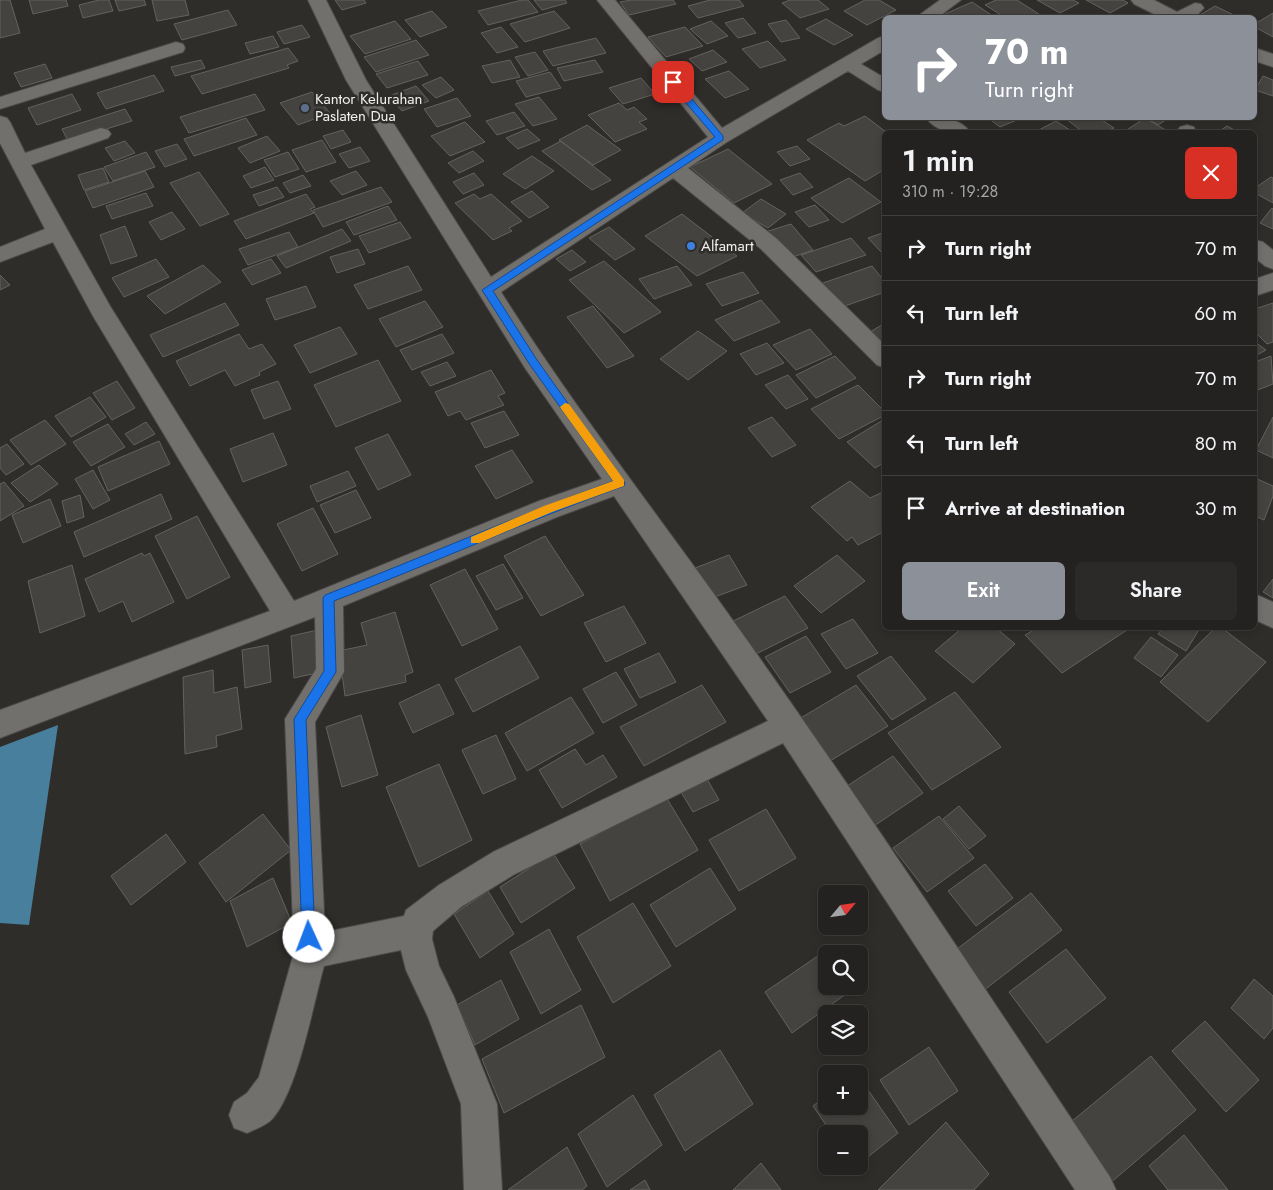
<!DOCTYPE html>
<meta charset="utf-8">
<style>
body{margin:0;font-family:Jost,sans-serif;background:#2b2a29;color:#f1f3f6;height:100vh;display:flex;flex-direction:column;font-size:19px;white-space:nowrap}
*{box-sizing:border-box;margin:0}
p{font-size:16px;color:#a3a4a5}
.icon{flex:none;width:28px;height:28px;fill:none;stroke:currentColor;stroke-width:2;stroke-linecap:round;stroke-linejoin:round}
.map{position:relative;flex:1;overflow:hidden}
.sheet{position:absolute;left:882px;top:130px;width:375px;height:500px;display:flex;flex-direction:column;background:#232220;border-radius:8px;box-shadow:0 2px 8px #0003,0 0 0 1px #403f3e}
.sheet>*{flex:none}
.top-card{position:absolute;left:882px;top:15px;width:375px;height:105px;border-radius:8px;box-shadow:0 2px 8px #0003,0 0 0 1px #403f3e;background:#8c9099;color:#fff;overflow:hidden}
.needle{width:32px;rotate:61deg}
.tools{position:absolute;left:818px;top:885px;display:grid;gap:10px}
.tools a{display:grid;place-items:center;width:50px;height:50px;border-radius:8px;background:#232220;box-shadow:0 2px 8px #0003,0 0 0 1px #403f3e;font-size:25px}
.pin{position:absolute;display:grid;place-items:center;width:42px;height:42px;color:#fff;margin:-21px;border-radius:10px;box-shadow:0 2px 8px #0006}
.me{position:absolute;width:55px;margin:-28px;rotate:358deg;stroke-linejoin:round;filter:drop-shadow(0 0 4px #0008)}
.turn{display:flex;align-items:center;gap:18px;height:105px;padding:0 20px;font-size:22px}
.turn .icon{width:65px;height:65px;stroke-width:2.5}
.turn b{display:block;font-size:35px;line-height:42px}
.round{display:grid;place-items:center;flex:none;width:52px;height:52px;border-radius:8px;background:#2b2a29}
.head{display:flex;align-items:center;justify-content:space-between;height:85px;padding:0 20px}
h1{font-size:30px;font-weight:600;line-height:38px}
.primary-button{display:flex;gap:10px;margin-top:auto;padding:10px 20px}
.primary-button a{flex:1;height:58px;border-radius:8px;background:#8c9099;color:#fff;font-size:20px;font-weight:600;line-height:58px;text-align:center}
.primary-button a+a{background:#2b2a29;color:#f1f3f6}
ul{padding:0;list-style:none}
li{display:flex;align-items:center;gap:15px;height:65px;padding:0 20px;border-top:1px solid #403f3e}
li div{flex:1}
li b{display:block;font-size:19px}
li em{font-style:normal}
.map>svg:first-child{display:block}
.water{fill:#487f9d}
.building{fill:#454340;stroke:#64625f}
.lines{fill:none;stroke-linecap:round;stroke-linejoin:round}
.minor-casing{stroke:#4c4a48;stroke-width:2}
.minor{fill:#72706d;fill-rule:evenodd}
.route{fill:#1a73e8;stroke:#114b97}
.slow{fill:#f59e0b}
.service-dot{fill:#5c6f8a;stroke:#2f2d2a;stroke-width:2}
.shop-dot{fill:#3f7fe0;stroke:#2f2d2a;stroke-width:2}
.labels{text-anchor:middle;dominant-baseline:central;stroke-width:5;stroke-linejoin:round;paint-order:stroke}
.far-poi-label{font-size:15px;fill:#f2f0ee;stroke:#2f2d2a;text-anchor:start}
</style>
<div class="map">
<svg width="1273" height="1190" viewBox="0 0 1273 1190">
<rect width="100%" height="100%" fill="#2f2d2a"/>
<path class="water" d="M58 725 29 925 0 923V747Z"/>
<path class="building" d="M0 0H10L20 33 0 38Z
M29 0H66L68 6 33 14Z
M99 0H109L113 11 83 18 79 5Z
M115 0H144L146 5 119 11Z
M152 0H185L189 15 157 21Z
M335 0H364L366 3 342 10Z
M522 0H528L538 12 488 25 478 11Z
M534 0H565L567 3 542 10Z
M631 0H673L676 4 629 15 620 2Z
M710 0H739L744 6 698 18 688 6Z
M790 0H818L829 9 800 18 782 3Z
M865 0H879L896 10 867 25 844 11Z
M996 0H1017L1045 18H1006L985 5Z
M1037 0H1073L1079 3 1060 13Z
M1086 0H1123L1128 3 1110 13Z
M972 2 996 18H951L945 14Z
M1215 6 1240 18H1195Z
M228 10 237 25 182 40 174 24Z
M432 11 447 27 420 37 405 20Z
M554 11 570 28 525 42 510 24Z
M1273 13V37L1255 27V24Z
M743 18 756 33 738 38 725 23Z
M826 19 853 35 834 45 806 29Z
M786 20 800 38 781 42 768 24Z
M395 21 411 39 365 54 350 36Z
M711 21 728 36 707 44 690 29Z
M302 25 310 37 284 44 277 32Z
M501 27 518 47 497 53 481 33Z
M685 27 703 46 666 57 648 37Z
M273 36 279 47 250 54 245 43Z
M596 38 606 53 553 66 543 51Z
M416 40 429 55 376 72 364 57Z
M768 41 786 60 760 68 742 49Z
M288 48 298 61 287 65 289 68 202 94 191 76Z
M713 50 727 62 702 71 689 59Z
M535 52 548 70 528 76 515 57Z
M201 60 205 68 175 76 171 67Z
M510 60 520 77 492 83 482 66Z
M595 60 603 72 564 81 557 68Z
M418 61 428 75 387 88 376 74Z
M45 64 52 78 21 87 14 73Z
M729 71 749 89 725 98 705 79Z
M550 72 561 88 526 97 516 81Z
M154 75 164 91 106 109 97 93Z
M1263 76 1273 80V96L1255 90Z
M441 77 454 90 436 98 422 85Z
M641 78 655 94 623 104 609 88Z
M416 86 429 101 402 111 389 96Z
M312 92 330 113 298 125 280 103Z
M72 94 81 110 37 125 28 108Z
M255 94 265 110 189 133 180 117Z
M539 97 557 119 533 126 515 104Z
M457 98 471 116 437 127 424 109Z
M619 103 627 110 634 107 647 119 639 122 647 129 615 142 588 115Z
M125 109 132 121 68 141 62 129Z
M514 112 525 126 497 135 486 121Z
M865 116 886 132 885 169 865 181 807 140 839 123 844 126Z
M246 118 257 135 194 156 184 139Z
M988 118H1022L1000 127Z
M1071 118H1099L1114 128 1104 132H1083L1066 119Z
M1145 118 1169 132 1125 131Z
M1146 118H1169L1158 125Z
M1056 121 1073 132H1035Z
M465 122 485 142 450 156 431 136Z
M587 125 621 150 593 165 559 140Z
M1227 126 1238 132H1218Z
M527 129 540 140 518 149 506 138Z
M343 130 351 142 331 149 323 136Z
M267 136 280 151 250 163 238 148Z
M322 140 336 162 306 172 292 150Z
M125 141 135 153 114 161 105 148Z
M561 141 611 180 592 190 542 151Z
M177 144 187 159 165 167 155 151Z
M797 146 810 159 790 166 777 152Z
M360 147 370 161 349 168 339 154Z
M728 149 772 184 734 203 690 167Z
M473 151 484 161 459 173 448 163Z
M146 152 155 167 113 181 104 167Z
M288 152 299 169 275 177 264 160Z
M532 156 554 171 525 189 503 174Z
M265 167 274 180 251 188 243 176Z
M103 168 109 182 84 190 78 175Z
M145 171 154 187 93 208 85 191Z
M356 171 367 185 342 195 330 181Z
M199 172 229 214 200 226 170 183Z
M474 173 484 185 463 194 453 182Z
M800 173 813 187 793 195 780 180Z
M303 175 311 186 290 193 283 183Z
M1271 177 1273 178V203L1255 193V188Z
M849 178 881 202 842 223 811 198Z
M277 187 284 197 259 206 253 195Z
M381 187 392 202 323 227 313 210Z
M532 191 549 207 529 218 511 202Z
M146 193 153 206 112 219 106 206Z
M306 194 315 207 310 209 314 213 246 239 234 221Z
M474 194 480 199 491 194 522 221 509 228 512 231 493 240 455 203Z
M761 199 786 214 768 228 742 213Z
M815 205 829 220 809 227 795 212Z
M388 206 397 220 354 235 346 222Z
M1272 208 1273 209V229L1260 223Z
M172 212 185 229 161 240 149 222Z
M682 214 737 256 697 276 645 236Z
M400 222 411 238 369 253 359 236Z
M791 224 813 250 787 259 765 232Z
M125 226 137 256 111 264 100 235Z
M609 227 635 249 615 260 589 238Z
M342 229 351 241 286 268 277 256Z
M289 232 298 247 248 265 239 249Z
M885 232V253L883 254 868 238Z
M851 238 866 255 816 272 801 255Z
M358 249 365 264 337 273 330 257Z
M572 250 586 262 570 271 556 259Z
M156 259 169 277 124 297 112 278Z
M271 259 281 273 252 285 242 270Z
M604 261 661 312 624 333 569 280Z
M203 265 221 282 165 314 147 296Z
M408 266 422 290 368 309 354 285Z
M677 266 692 285 654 299 639 279Z
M872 266 885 282V292L842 307 823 283Z
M743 272 759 293 722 306 706 284Z
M0 275 10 285 0 290Z
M306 286 316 307 275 320 266 299Z
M761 300 780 322 734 341 715 320Z
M425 301 443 327 396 347 379 319Z
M225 303 239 325 163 357 150 335Z
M1273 303V342L1267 344 1255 332V309Z
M593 306 634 356 607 368 567 317Z
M885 323V345L870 332Z
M340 327 357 354 310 373 294 345Z
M810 329 832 354 796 370 773 345Z
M698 331 727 351 688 380 660 359Z
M239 334 249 349 262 344 276 364 259 372 260 375 235 386 225 370 190 386 176 361Z
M442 334 454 353 412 370 400 350Z
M1255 342 1266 350 1255 356Z
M767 343 784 363 756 375 740 354Z
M835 356 856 378 816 398 796 375Z
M1271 356 1273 384 1255 391V362Z
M378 360 401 401 336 427 314 385Z
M447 362 456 376 430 386 421 372Z
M491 370 505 393 498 396 504 405 466 420 460 411 448 416 435 392Z
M788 375 808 399 786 409 765 385Z
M117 381 135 408 112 420 93 393Z
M278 381 291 409 264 419 251 390Z
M858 385 885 412V415L839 439 811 409Z
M90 397 106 417 71 437 55 416Z
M504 411 519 435 485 448 471 423Z
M772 417 796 445 772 457 748 428Z
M1273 417V458L1256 450Z
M45 420 66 444 31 465 10 440Z
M883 420 885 423V462L875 468 847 442Z
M146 422 155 434 134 445 125 434Z
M108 424 125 447 91 466 73 442Z
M273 433 287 465 243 482 230 449Z
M388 434 411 475 378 490 355 448Z
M159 441 170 464 108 491 98 467Z
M7 444 24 464 6 475 0 468V448Z
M512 450 533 482 496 499 475 466Z
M39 465 58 484 30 502 11 483Z
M93 470 110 500 93 509 75 479Z
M348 471 356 486 317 502 310 486Z
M1255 478 1273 486V496L1264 520 1255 516Z
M850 481 870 498 885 491V531L858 545 852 537 847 541 811 507Z
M4 482 24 506 0 521V484Z
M356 490 371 518 335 533 320 505Z
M161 494 172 519 84 557 74 532Z
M80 495 84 517 67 523 62 501Z
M50 499 61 526 23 543 12 515Z
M313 508 338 554 302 571 277 524Z
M197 516 230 577 187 599 155 536Z
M545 536 584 595 541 616 504 556Z
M142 553 144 556 150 553 174 602 132 622 123 601 99 612 85 579Z
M729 555 747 585 712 598 695 568Z
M837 555 865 581 821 613 794 586Z
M503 564 523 598 496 610 476 576Z
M72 565 85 616 40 633 28 581Z
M465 569 498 629 462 646 430 585Z
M1273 579V598L1263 592Z
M785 596 808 628 754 655 731 622Z
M624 606 646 643 606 662 584 623Z
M395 612 413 672 405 675 406 682 345 696 339 651 367 645 361 623Z
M853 619 878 653 846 669 821 634Z
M962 628H996L1015 644 973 683 935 651Z
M1037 628H1130L1062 673 1025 635Z
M1163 628H1200L1186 651 1158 634Z
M1215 628H1222L1266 662 1208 722 1160 682Z
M322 629 326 671 294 678 291 636Z
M806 636 831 672 790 693 765 657Z
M1151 637 1178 655 1161 677 1134 658Z
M268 645 271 682 245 688 242 650Z
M520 646 539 678 473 712 455 679Z
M659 653 676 682 640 698 624 669Z
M891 656 926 699 892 720 857 676Z
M213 670 214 693 237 687 242 729 216 736 217 747 185 754 183 677Z
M616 672 637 705 603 723 583 689Z
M439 684 454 714 413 733 399 703Z
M702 685 726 722 644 766 620 727Z
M856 685 888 726 830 761 799 719Z
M955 692 1001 747 932 790 888 733Z
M571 697 594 733 527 771 505 733Z
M361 715 378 775 342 787 326 727Z
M496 735 516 779 483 794 462 750Z
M575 749 586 765 603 755 617 777 562 808 539 770Z
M893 756 923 793 871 828 841 790Z
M439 764 472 840 419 867 386 787Z
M707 779 719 800 693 812 681 792Z
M666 797 698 850 610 901 580 844Z
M959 806 986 836 969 849 943 819Z
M766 809 796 858 739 891 709 840Z
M263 814 291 850 226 902 199 863Z
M939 816 974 858 927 892 893 848Z
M166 834 186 862 131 905 111 876Z
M553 853 575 888 521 923 500 887Z
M985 864 1013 898 976 926 948 891Z
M710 868 736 909 676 947 650 905Z
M273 878 292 923 247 947 230 901Z
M488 891 514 934 480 958 454 914Z
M1031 893 1062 930 979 994 949 955Z
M633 903 671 966 613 1003 577 937Z
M549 929 581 990 541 1014 510 952Z
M831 947 836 954H826V986H857L792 1033 765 992Z
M1066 949 1106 998 1047 1043 1009 992Z
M1254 979 1273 996V1028L1264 1039 1231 1008Z
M501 980 519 1019 475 1045 457 1005Z
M581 1005 605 1057 504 1113 482 1059Z
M1205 1021 1259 1080 1226 1112 1172 1051Z
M929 1047 958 1091 909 1125 880 1080Z
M720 1050 753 1104 685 1151 654 1095Z
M1151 1056 1196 1110 1109 1184 1066 1126Z
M859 1077 898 1133 859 1164V1134H832L813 1106 826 1096V1106H859Z
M633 1095 662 1145 607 1187 578 1134Z
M946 1122 989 1174 974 1190H878Z
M1184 1135 1228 1190H1168L1149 1166Z
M567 1147 587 1186 582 1190H508Z
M761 1163 781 1190H733Z
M645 1180 650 1190H630Z"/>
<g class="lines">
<g class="minor-casing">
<path id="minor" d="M308 0H326L366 80 491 277 708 137 597 0H615L722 128 878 38 885 36V50L861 64 885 78V92L878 90 848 71 727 142 688 168 777 239 885 345V368L877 365 761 249 673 178 501 292C573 406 656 512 734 622 864 804 986 991 1110 1177L1116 1190H1075L783 743 515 874 461 907 433 931 432 939 439 966 454 997 497 1104 502 1190H464L461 1104 428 1017 406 970 401 950 324 966C313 1005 298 1089 273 1118 267 1125 256 1129 247 1133L234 1128 229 1115 234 1102 247 1093 259 1077 294 952 285 719 316 669 315 617 0 738V710L270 611 93 316 53 242 0 262V247L45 229 0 143V116L7 118 10 122 25 153 101 128 108 130 111 134 108 138 31 165 110 306 294 601 539 501 602 479 525 368 346 80ZM614 496 768 721 493 852 439 885 406 910 404 916 325 932 315 722 344 672 343 606 557 517Z
M940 0H961L937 18H915Z
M1131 0H1154L1177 12 1195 3 1201 4 1204 8 1194 18H1162L1134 4Z
M176 42 183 44 185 48 183 52 0 109V97Z
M1255 48 1273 54V67L1255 61Z
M926 118C941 116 960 118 970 132 955 134 936 132 926 118Z
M1187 125 1194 127 1196 132H1176L1180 127Z
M1255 240 1263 242 1273 250V269L1265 266 1255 258Z
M1273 273V290L1255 296V279Z
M1255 594 1273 602V628L1255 620Z"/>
</g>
<use href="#minor" class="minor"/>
</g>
<path class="route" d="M670 80H676L723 136V140L493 291 537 360 625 483 624 486C526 521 431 564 334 601L336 672 306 720 315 937 313 942 309 944 304 942 302 937 294 719 324 671 323 598 325 595C421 558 516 516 613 481L530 365 482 290 715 137 670 84Z"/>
<path class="slow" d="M565 403 569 404 624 480V486L552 512 479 543H471V537L544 506 613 481 562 410 560 407Z"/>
<circle class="service-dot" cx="305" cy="108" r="5"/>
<circle class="shop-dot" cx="691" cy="246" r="5"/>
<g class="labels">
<g class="far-poi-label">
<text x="315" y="99">Kantor Kelurahan<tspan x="315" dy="17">Paslaten Dua</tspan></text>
<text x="701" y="246">Alfamart</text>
</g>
</g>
</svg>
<div class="tools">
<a><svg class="needle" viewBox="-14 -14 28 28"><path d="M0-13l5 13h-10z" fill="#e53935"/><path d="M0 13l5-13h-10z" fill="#a3a4a5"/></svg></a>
<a><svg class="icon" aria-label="search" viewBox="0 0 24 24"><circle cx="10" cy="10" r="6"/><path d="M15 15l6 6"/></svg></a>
<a><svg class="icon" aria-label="layers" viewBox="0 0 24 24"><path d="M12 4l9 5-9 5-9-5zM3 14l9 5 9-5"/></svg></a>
<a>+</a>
<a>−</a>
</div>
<div class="pin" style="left:673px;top:82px;background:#d93025"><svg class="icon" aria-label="arrive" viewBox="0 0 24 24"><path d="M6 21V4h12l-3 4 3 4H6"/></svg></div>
<svg class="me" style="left:309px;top:937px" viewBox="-20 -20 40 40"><circle r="19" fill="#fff"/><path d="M0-13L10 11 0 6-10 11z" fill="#1a73e8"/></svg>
<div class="top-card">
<div class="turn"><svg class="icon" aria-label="right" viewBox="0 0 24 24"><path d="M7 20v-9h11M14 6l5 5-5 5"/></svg><div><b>70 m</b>Turn right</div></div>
</div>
<section class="sheet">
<div class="head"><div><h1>1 min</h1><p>310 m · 19:28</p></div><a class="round" style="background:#d93025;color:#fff"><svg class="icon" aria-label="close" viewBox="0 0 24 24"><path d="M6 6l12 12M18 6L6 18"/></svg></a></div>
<ul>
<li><svg class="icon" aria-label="right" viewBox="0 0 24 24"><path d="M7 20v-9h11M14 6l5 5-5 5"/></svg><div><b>Turn right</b></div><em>70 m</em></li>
<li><svg class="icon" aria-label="left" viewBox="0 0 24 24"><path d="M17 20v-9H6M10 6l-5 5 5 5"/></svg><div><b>Turn left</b></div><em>60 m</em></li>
<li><svg class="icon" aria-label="right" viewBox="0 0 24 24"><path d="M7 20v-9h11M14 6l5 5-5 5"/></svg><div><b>Turn right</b></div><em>70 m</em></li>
<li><svg class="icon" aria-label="left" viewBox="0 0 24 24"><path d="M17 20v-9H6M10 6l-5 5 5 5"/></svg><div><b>Turn left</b></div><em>80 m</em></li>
<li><svg class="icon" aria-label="arrive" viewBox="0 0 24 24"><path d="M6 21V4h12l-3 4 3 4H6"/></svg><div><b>Arrive at destination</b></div><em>30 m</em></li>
</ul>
<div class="primary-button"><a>Exit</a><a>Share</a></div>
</section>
</div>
